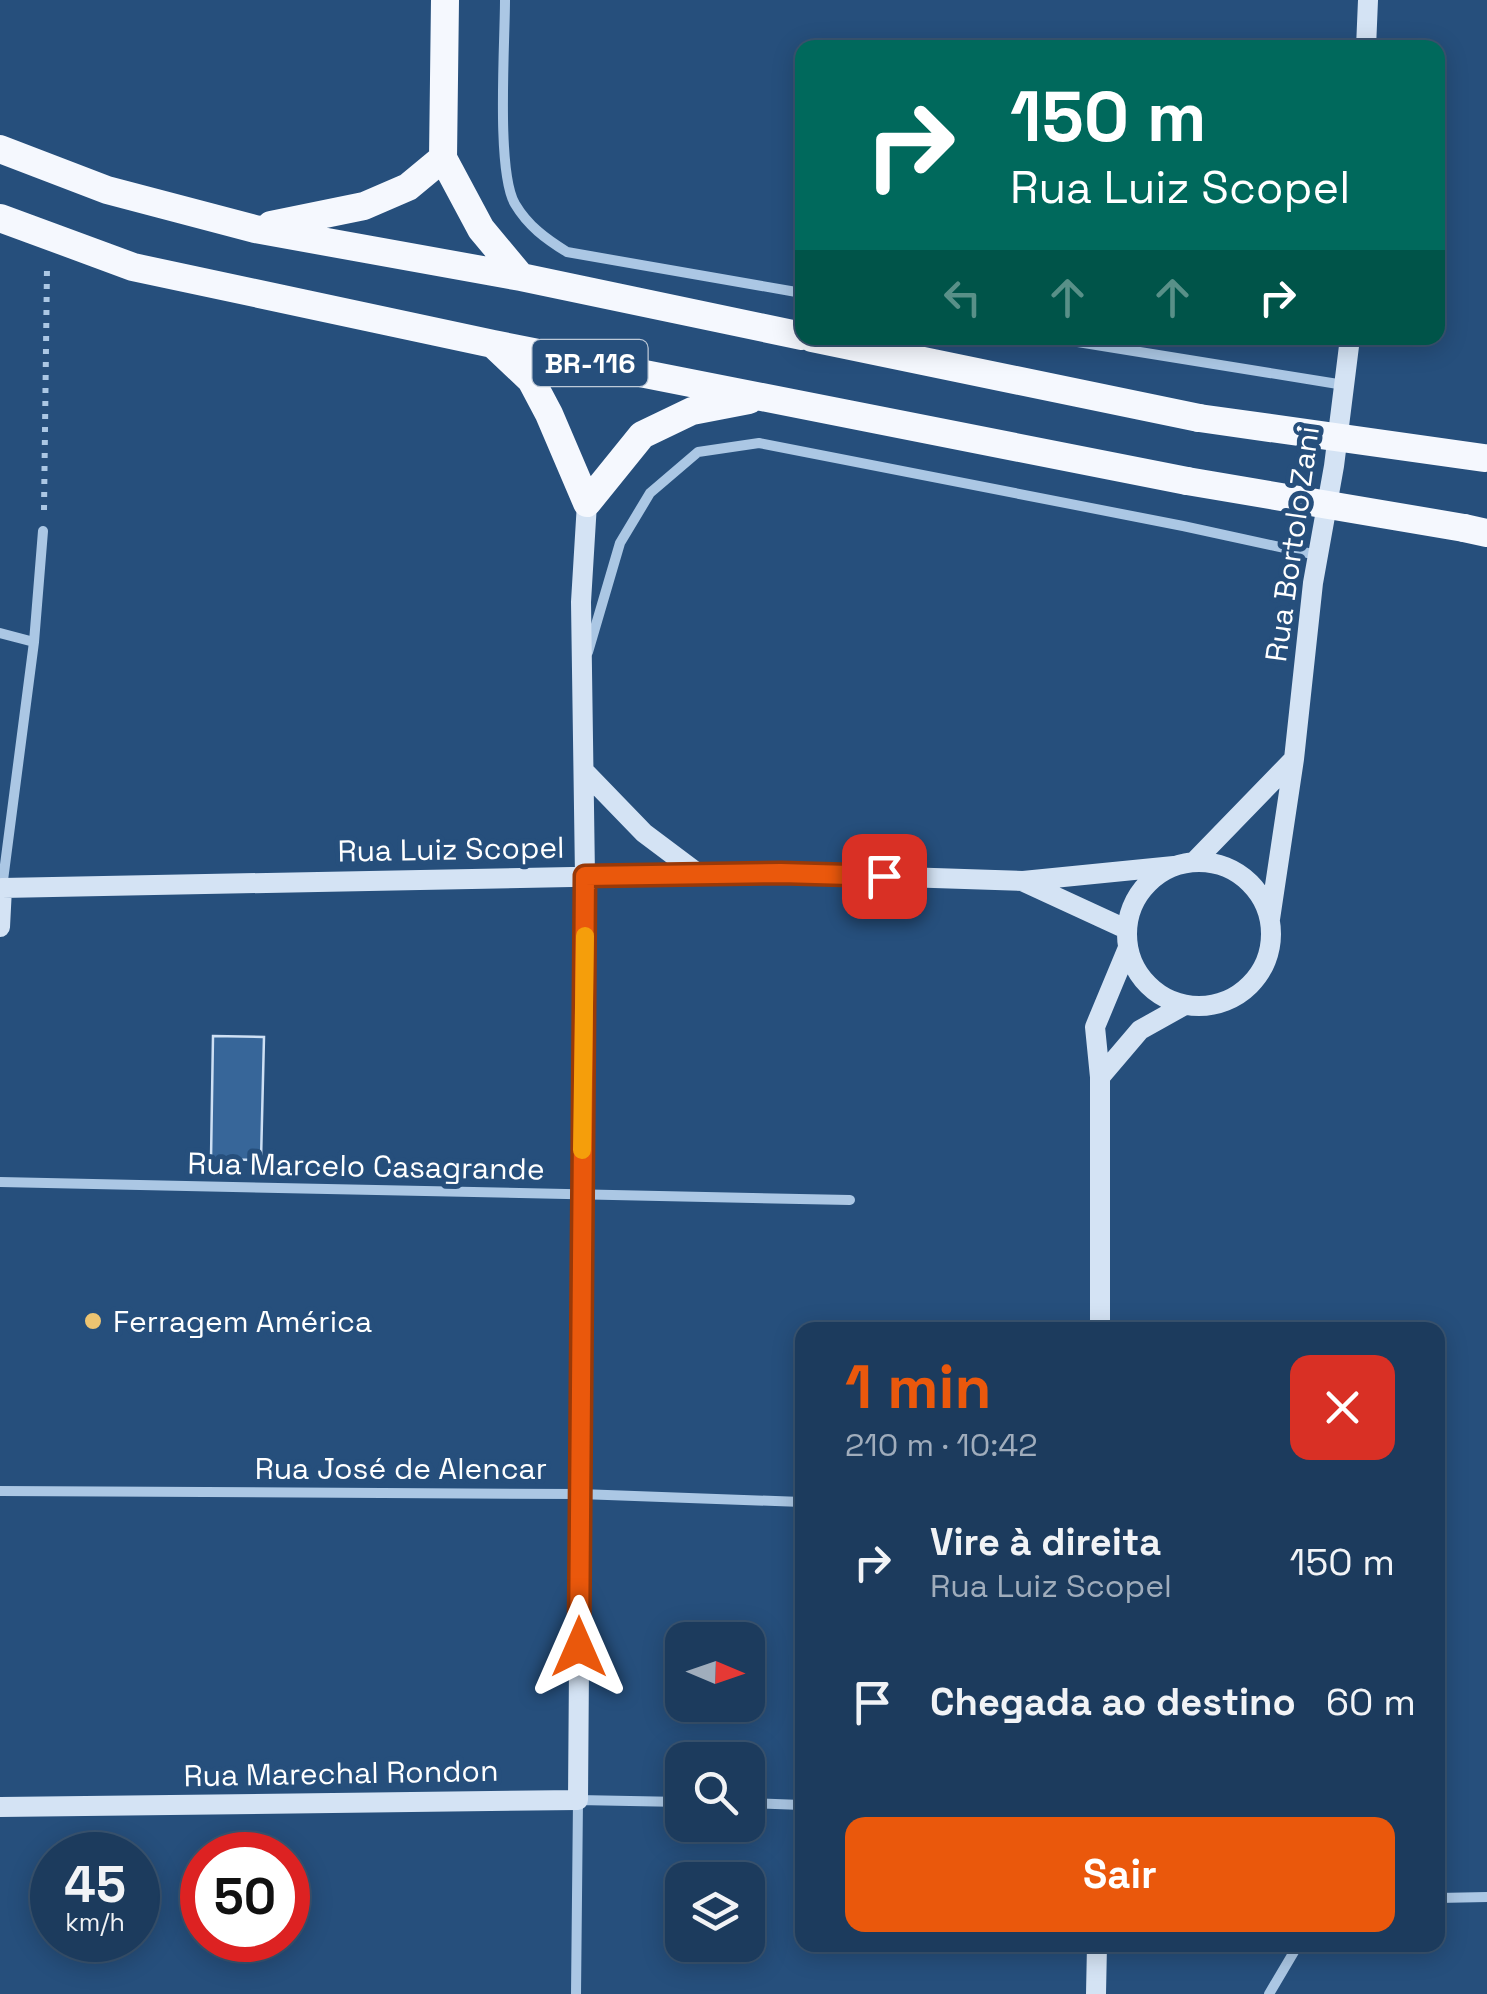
<!DOCTYPE html>
<html lang="pt">
<meta charset="utf-8">
<style>
body{margin:0;font-family:"Space Grotesk",sans-serif;background:#294666;color:#f1f3f6;height:100vh;display:flex;flex-direction:column;font-size:38px;white-space:nowrap}
*{box-sizing:border-box;margin:0}
p{font-size:32px;color:#a0adbc}
.icon{flex:none;width:55px;height:55px;fill:none;stroke:currentColor;stroke-width:2;stroke-linecap:round;stroke-linejoin:round}
.map{position:relative;flex:1;overflow:hidden}
.sheet{position:absolute;left:795px;top:1322px;width:650px;height:630px;display:flex;flex-direction:column;background:#1c3b5d;border-radius:20px;box-shadow:0 5px 25px #0003,0 0 0 2px #3a5572}
.sheet>*{flex:none}
.guide{position:absolute;left:795px;top:40px;width:650px;height:305px;border-radius:20px;box-shadow:0 5px 25px #0003,0 0 0 2px #3a5572;background:#00695c;color:#fff;overflow:hidden}
.needle{width:65px;rotate:92deg}
.buttons{position:absolute;left:665px;top:1622px;display:grid;gap:20px}
.buttons a{display:grid;place-items:center;width:100px;height:100px;border-radius:20px;background:#1c3b5d;box-shadow:0 5px 25px #0003,0 0 0 2px #3a5572;font-size:50px}
.speed{position:absolute;left:30px;top:1832px;display:flex;gap:20px;font-size:50px;font-weight:700;text-align:center}
.speed>*{display:grid;place-content:center;width:130px;height:130px;border-radius:50%;background:#1c3b5d;box-shadow:0 5px 25px #0003,0 0 0 2px #3a5572;line-height:1}
.speed small{font-size:25px;font-weight:400}
.speed .limit{border:15px solid #d22;background:#fff;color:#111}
.pin{position:absolute;display:grid;place-items:center;width:85px;height:85px;color:#fff;margin:-42px;border-radius:20px;box-shadow:0 5px 15px #0006}
.me{position:absolute;width:110px;margin:-55px;rotate:0deg;stroke-linejoin:round;filter:drop-shadow(0 0 8px #0008)}
.turn{display:flex;align-items:center;gap:35px;height:210px;padding:0 50px;font-size:45px}
.turn .icon{width:130px;height:130px;stroke-width:2.5}
.turn b{display:block;font-size:70px;line-height:85px}
.lanes{display:flex;align-items:center;height:95px;padding:0 50px;background:#0003;justify-content:center;gap:50px;direction:ltr}
.lanes .off{opacity:.35}
.round{display:grid;place-items:center;flex:none;width:105px;height:105px;border-radius:20px;background:#294666}
.overview{display:flex;align-items:center;justify-content:space-between;height:170px;padding:0 50px}
h1{font-size:60px;font-weight:600;line-height:75px;color:#ea580c}
.action{display:flex;gap:20px;margin-top:auto;padding:20px 50px}
.action a{flex:1;height:115px;border-radius:20px;background:#ea580c;color:#fff;font-size:40px;font-weight:600;line-height:115px;text-align:center}
ul{padding:0;list-style:none}
li{display:flex;align-items:center;gap:30px;height:140px;padding:0 50px}
li div{flex:1}
li b{display:block;font-size:38px}
li em{font-style:normal}
.map>svg:first-child{display:block}
.building{fill:#376699;stroke:#cee0f4;stroke-width:2.5}
.lines{fill:none;stroke-linecap:round;stroke-linejoin:round}
.path{stroke:#abc7e4;stroke-width:6;stroke-dasharray:5 8;stroke-linecap:butt}
.minor{stroke:#abc7e4;stroke-width:10}
.secondary{stroke:#d4e3f4;stroke-width:20}
.trunk{stroke:#f5f8fe;stroke-width:28}
.trunk-bridge{stroke:#f5f8fe;stroke-width:28}
.route-casing{stroke:#983908;stroke-width:25}
.route{stroke:#ea580c;stroke-width:18}
.slow{stroke:#f59e0b;stroke-width:18}
.poi-dot{fill:#edc471;stroke:#264f7c;stroke-width:4}
.labels{text-anchor:middle;dominant-baseline:central;stroke-width:10;stroke-linejoin:round;paint-order:stroke}
.shield{fill:#264f7c;stroke:#becad8;stroke-width:2.5}
.shield-label{font-size:28px;font-weight:bold;fill:#fff}
.street-label{font-size:30px;fill:#fff;stroke:#264f7c}
.poi-label{font-size:30px;fill:#fff;stroke:#264f7c;text-anchor:start}
</style>
<div class="map">
<svg width="1487" height="1994" viewBox="0 0 1487 1994">
<rect width="100%" height="100%" fill="#264f7c"/>
<path class="building" d="M213 1036 264 1037 261 1160 211 1159Z"/>
<g class="lines">
<path class="path" d="M44 510 47 267"/>
<path class="minor" d="M505 0C505 43 496 172 515 204 528 226 546 239 567 252L802 293
M1053 338 1344 385
M0 633 34 642
M588 652 620 543 650 493 698 452 759 443 1183 526 1317 555
M2 888 34 642 43 531
M0 1182 850 1200
M0 1491 580 1494 802 1502
M748 1803 802 1805
M1438 1898 1487 1897
M576 1994 578 1800 682 1802
M1269 1994 1298 1945"/>
<path class="secondary" d="M1366 48 1368 0
M584 771 644 833 700 875
M1127 934a72 72 0 1 1 144 0a72 72 0 1 1-144 0Z
M1194 862 1294 759
M1024 882 1126 929
M1270 919 1294 759 1313 583 1334 466 1350 338
M0 927 2 888 781 873 1023 881 1174 866
M1100 1077 1140 1030 1183 1006
M1100 1330V1077L1095 1027 1127 950
M0 1807 578 1800 585 876 581 602 587 503
M1096 1994 1097 1945"/>
<path class="trunk" d="M445 0 443 158 481 229 521 277
M0 149 107 190 255 229 521 277 802 336
M0 218 133 267 493 344 1187 481
M271 225 364 206 408 187 443 158
M812 338 1199 418
M494 345 531 380 549 414 587 503 642 435 692 411 749 400
M1464 528 1487 533"/>
<path class="trunk-bridge" d="M1199 418 1484 458
M1187 481 1464 528"/>
</g>
<g class="lines">
<g class="route-casing">
<path id="route" d="M579 1647 585 876 781 873 884 876"/>
</g>
<use href="#route" class="route"/>
<path class="slow" d="M582 1150 585 936"/>
</g>
<circle class="poi-dot" cx="93" cy="1321" r="10"/>
<g class="labels">
<rect class="shield" x="532.5" y="340" width="115" height="46" rx="8"/>
<g class="shield-label">
<text x="590" y="363">BR-116</text>
</g>
<g class="street-label">
<text transform="translate(1292 544) rotate(-82)">Rua Bortolo Zani</text>
<text transform="translate(451 849) rotate(-1)">Rua Luiz Scopel</text>
<text transform="translate(366 1166) rotate(1)">Rua Marcelo Casagrande</text>
<text x="401" y="1468">Rua José de Alencar</text>
<text transform="translate(341 1773) rotate(-1)">Rua Marechal Rondon</text>
</g>
<g class="poi-label">
<text x="113" y="1321">Ferragem América</text>
</g>
</g>
</svg>
<div class="buttons">
<a><svg class="needle" viewBox="-14 -14 28 28"><path d="M0-13l5 13h-10z" fill="#e53935"/><path d="M0 13l5-13h-10z" fill="#a0adbc"/></svg></a>
<a><svg class="icon" aria-label="search" viewBox="0 0 24 24"><circle cx="10" cy="10" r="6"/><path d="M15 15l6 6"/></svg></a>
<a><svg class="icon" aria-label="layers" viewBox="0 0 24 24"><path d="M12 4l9 5-9 5-9-5zM3 14l9 5 9-5"/></svg></a>
</div>
<div class="speed"><div>45<small>km/h</small></div><div class="limit">50</div></div>
<div class="pin" style="left:884px;top:876px;background:#d93025"><svg class="icon" aria-label="arrive" viewBox="0 0 24 24"><path d="M6 21V4h12l-3 4 3 4H6"/></svg></div>
<svg class="me" style="left:579px;top:1647px" viewBox="-20 -20 40 40"><path d="M0-17L14 15 0 8-14 15z" fill="#ea580c" stroke="#fff" stroke-width="4"/></svg>
<div class="guide">
<div class="turn"><svg class="icon" aria-label="right" viewBox="0 0 24 24"><path d="M7 20v-9h11M14 6l5 5-5 5"/></svg><div><b>150 m</b>Rua Luiz Scopel</div></div>
<div class="lanes"><svg class="icon off" aria-label="left" viewBox="0 0 24 24"><path d="M17 20v-9H6M10 6l-5 5 5 5"/></svg><svg class="icon off" aria-label="ahead" viewBox="0 0 24 24"><path d="M12 20V5M6 11l6-6 6 6"/></svg><svg class="icon off" aria-label="ahead" viewBox="0 0 24 24"><path d="M12 20V5M6 11l6-6 6 6"/></svg><svg class="icon" aria-label="right" viewBox="0 0 24 24"><path d="M7 20v-9h11M14 6l5 5-5 5"/></svg></div>
</div>
<section class="sheet">
<div class="overview"><div><h1>1 min</h1><p>210 m · 10:42</p></div><a class="round" style="background:#d93025;color:#fff"><svg class="icon" aria-label="close" viewBox="0 0 24 24"><path d="M6 6l12 12M18 6L6 18"/></svg></a></div>
<ul>
<li><svg class="icon" aria-label="right" viewBox="0 0 24 24"><path d="M7 20v-9h11M14 6l5 5-5 5"/></svg><div><b>Vire à direita</b><p>Rua Luiz Scopel</p></div><em>150 m</em></li>
<li><svg class="icon" aria-label="arrive" viewBox="0 0 24 24"><path d="M6 21V4h12l-3 4 3 4H6"/></svg><div><b>Chegada ao destino</b></div><em>60 m</em></li>
</ul>
<div class="action"><a>Sair</a></div>
</section>
</div>
